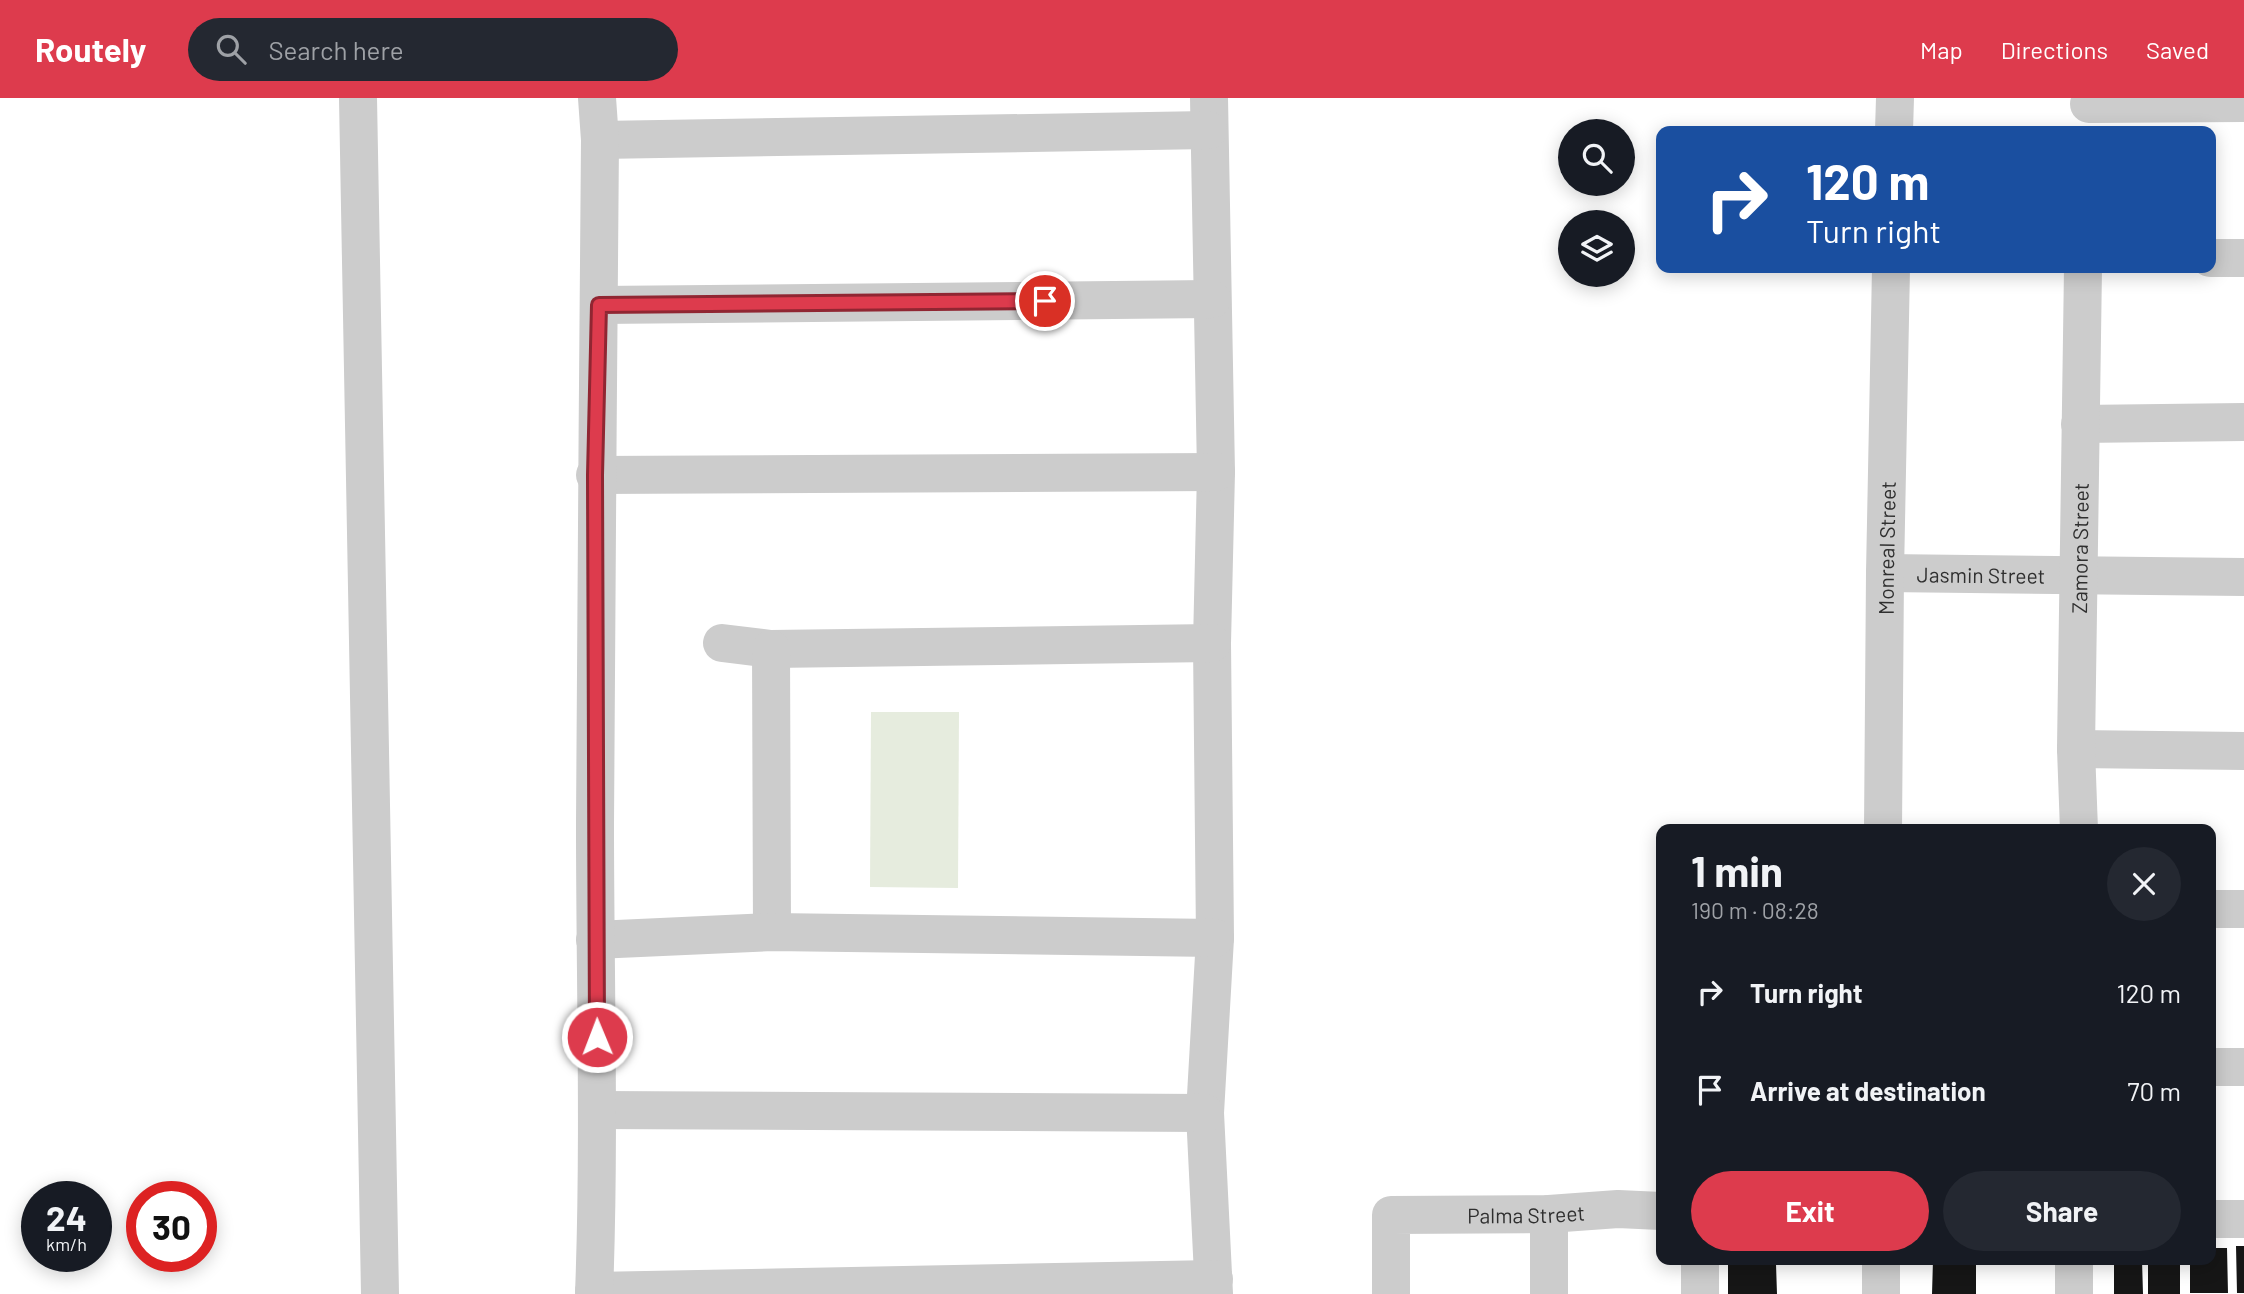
<!DOCTYPE html>
<meta charset="utf-8">
<style>
body{margin:0;font-family:Barlow,sans-serif;background:#242831;color:#f1f3f6;height:100vh;display:flex;flex-direction:column;font-size:26px;white-space:nowrap}
*{box-sizing:border-box;margin:0}
p{font-size:23px;color:#9ea1a6}
.icon{flex:none;width:38px;height:38px;fill:none;stroke:currentColor;stroke-width:2;stroke-linecap:round;stroke-linejoin:round}
.map{position:relative;flex:1;overflow:hidden}
.details{position:absolute;left:1656px;top:726px;width:560px;height:441px;display:flex;flex-direction:column;background:#171b24;border-radius:14px;box-shadow:0 4px 18px #0003}
.details>*{flex:none}
.guide{position:absolute;left:1656px;top:28px;width:560px;height:147px;border-radius:14px;box-shadow:0 4px 18px #0003;background:#1a4fa0;color:#fff;overflow:hidden}
.controls{position:absolute;left:1558px;top:21px;display:grid;gap:14px}
.controls a{display:grid;place-items:center;width:77px;height:77px;border-radius:50%;background:#171b24;box-shadow:0 4px 18px #0003;font-size:35px}
.speed{position:absolute;left:21px;top:1083px;display:flex;gap:14px;font-size:35px;font-weight:700;text-align:center}
.speed>*{display:grid;place-content:center;width:91px;height:91px;border-radius:50%;background:#171b24;box-shadow:0 4px 18px #0003;line-height:1}
.speed small{font-size:18px;font-weight:400}
.speed .limit{border:10px solid #d22;background:#fff;color:#111}
.pin{position:absolute;display:grid;place-items:center;width:60px;height:60px;color:#fff;margin:-30px;border:4px solid #fff;border-radius:50%;box-shadow:0 2px 7px #0007}
.me{position:absolute;width:77px;margin:-38px;rotate:359deg;stroke-linejoin:round;filter:drop-shadow(0 0 5px #0008)}
.turn{display:flex;align-items:center;gap:24px;height:147px;padding:0 35px;font-size:32px}
.turn .icon{width:91px;height:91px;stroke-width:2.5}
.turn b{display:block;font-size:49px;line-height:60px}
.round{display:grid;place-items:center;flex:none;width:74px;height:74px;border-radius:37px;background:#242831}
.head{display:flex;align-items:center;justify-content:space-between;height:119px;padding:0 35px}
h1{font-size:42px;font-weight:700;line-height:52px}
.primary-button{display:flex;gap:14px;margin-top:auto;padding:14px 35px}
.primary-button a{flex:1;height:80px;border-radius:42px;background:#dd3b4d;color:#fff;font-size:28px;font-weight:700;line-height:80px;text-align:center}
.primary-button a+a{background:#242831;color:#f1f3f6}
ul{padding:0;list-style:none}
li{display:flex;align-items:center;gap:21px;height:98px;padding:0 35px}
li div{flex:1}
li b{display:block;font-size:26px}
li em{font-style:normal}
header{display:flex;align-items:center;gap:42px;box-sizing:border-box;height:98px;padding:0 35px;background:#dd3b4d;color:#fff}
header strong{font-size:33px}
nav{display:flex;gap:38px;margin-inline-start:auto;font-size:24px}
.search{width:490px;height:63px;background:#242831;display:flex;align-items:center;gap:18px;box-sizing:border-box;padding:0 24px;border-radius:38px;color:#9ea1a6;font-size:26px}
.map>svg:first-child{display:block}
.green{fill:#e6ecde}
.building{fill:#161616}
.lines{fill:none;stroke-linecap:round;stroke-linejoin:round}
.street{stroke:#ccc;stroke-width:38}
.route-casing{stroke:#902632;stroke-width:18}
.route{stroke:#dd3b4d;stroke-width:12}
.labels{text-anchor:middle;dominant-baseline:central;stroke-width:7;stroke-linejoin:round;paint-order:stroke}
.street-label{font-size:21px;fill:#2f2f2f;stroke:#fff}
</style>
<header>
<strong>Routely</strong>
<div class="search"><svg class="icon" aria-label="search" viewBox="0 0 24 24"><circle cx="10" cy="10" r="6"/><path d="M15 15l6 6"/></svg>Search here</div>
<nav><a>Map</a><a>Directions</a><a>Saved</a></nav>
</header>
<div class="map">
<svg width="2244" height="1196" viewBox="0 0 2244 1196">
<rect width="100%" height="100%" fill="#fff"/>
<path class="green" d="M871 614H959L958 790 870 789Z"/>
<path class="building" d="M2236 1148H2244V1195H2237Z
M2210 1150H2227L2228 1195H2190V1162H2210Z
M1933 1162H1976V1196H1932Z
M2114 1162H2142L2143 1196H2114Z
M2148 1162H2180V1196H2148Z
M1776 1166 1777 1196H1728V1167Z"/>
<g class="lines">
<g class="street">
<path d="M358 0 380 1196"/>
<path d="M1209 0 1216 374 1212 545 1215 840 1205 1015 1214 1196"/>
<path d="M2089 6 2244 5"/>
<path d="M1894 33 1895 0"/>
<path d="M600 42 1208 32"/>
<path d="M2210 160H2244"/>
<path d="M599 207 1212 201"/>
<path d="M2080 326 2244 324"/>
<path d="M595 377 1216 374"/>
<path id="s1" d="M1885 475 2244 479"/>
<path d="M722 545 771 551 1212 545"/>
<path d="M771 551 772 834"/>
<path d="M2076 651 2244 653"/>
<path id="s2" d="M1883 732 1885 475 1891 170"/>
<path id="s3" d="M2079 732 2076 651 2083 170"/>
<path d="M2210 811H2244"/>
<path d="M595 842 772 834 1215 840"/>
<path d="M2210 969H2244"/>
<path d="M598 1012 1205 1015"/>
<path d="M2210 1121H2244"/>
<path d="M1700 1162V1196"/>
<path d="M2074 1162V1196"/>
<path d="M594 1193 1214 1181"/>
<path d="M594 1196C600 1039 595 883 595 726 595 498 599 270 600 42L597 0"/>
<path id="s4" d="M1391 1196V1117L1549 1116 1618 1111 1661 1113"/>
<path d="M1549 1196V1116"/>
<path d="M1881 1196V1162"/>
</g>
</g>
<g class="lines">
<g class="route-casing">
<path id="route" d="M597 939 595 377 599 207 1045 203"/>
</g>
<use href="#route" class="route"/>
</g>
<g class="labels">
<g class="street-label">
<text stroke="none"><textPath href="#s2" startOffset="282">Monreal Street</textPath></text>
<text stroke="none"><textPath href="#s3" startOffset="282">Zamora Street</textPath></text>
<text stroke="none"><textPath href="#s1" startOffset="96">Jasmin Street</textPath></text>
<text stroke="none"><textPath href="#s4" startOffset="214">Palma Street</textPath></text>
</g>
</g>
</svg>
<div class="controls">
<a><svg class="icon" aria-label="search" viewBox="0 0 24 24"><circle cx="10" cy="10" r="6"/><path d="M15 15l6 6"/></svg></a>
<a><svg class="icon" aria-label="layers" viewBox="0 0 24 24"><path d="M12 4l9 5-9 5-9-5zM3 14l9 5 9-5"/></svg></a>
</div>
<div class="speed"><div>24<small>km/h</small></div><div class="limit">30</div></div>
<div class="pin" style="left:1045px;top:203px;background:#d93025"><svg class="icon" aria-label="arrive" viewBox="0 0 24 24"><path d="M6 21V4h12l-3 4 3 4H6"/></svg></div>
<svg class="me" style="left:597px;top:939px" viewBox="-20 -20 40 40"><circle r="17" fill="#dd3b4d" stroke="#fff" stroke-width="3"/><path d="M0-11L8 9 0 5-8 9z" fill="#fff"/></svg>
<div class="guide">
<div class="turn"><svg class="icon" aria-label="right" viewBox="0 0 24 24"><path d="M7 20v-9h11M14 6l5 5-5 5"/></svg><div><b>120 m</b>Turn right</div></div>
</div>
<section class="details">
<div class="head"><div><h1>1 min</h1><p>190 m · 08:28</p></div><a class="round"><svg class="icon" aria-label="close" viewBox="0 0 24 24"><path d="M6 6l12 12M18 6L6 18"/></svg></a></div>
<ul>
<li><svg class="icon" aria-label="right" viewBox="0 0 24 24"><path d="M7 20v-9h11M14 6l5 5-5 5"/></svg><div><b>Turn right</b></div><em>120 m</em></li>
<li><svg class="icon" aria-label="arrive" viewBox="0 0 24 24"><path d="M6 21V4h12l-3 4 3 4H6"/></svg><div><b>Arrive at destination</b></div><em>70 m</em></li>
</ul>
<div class="primary-button"><a>Exit</a><a>Share</a></div>
</section>
</div>
